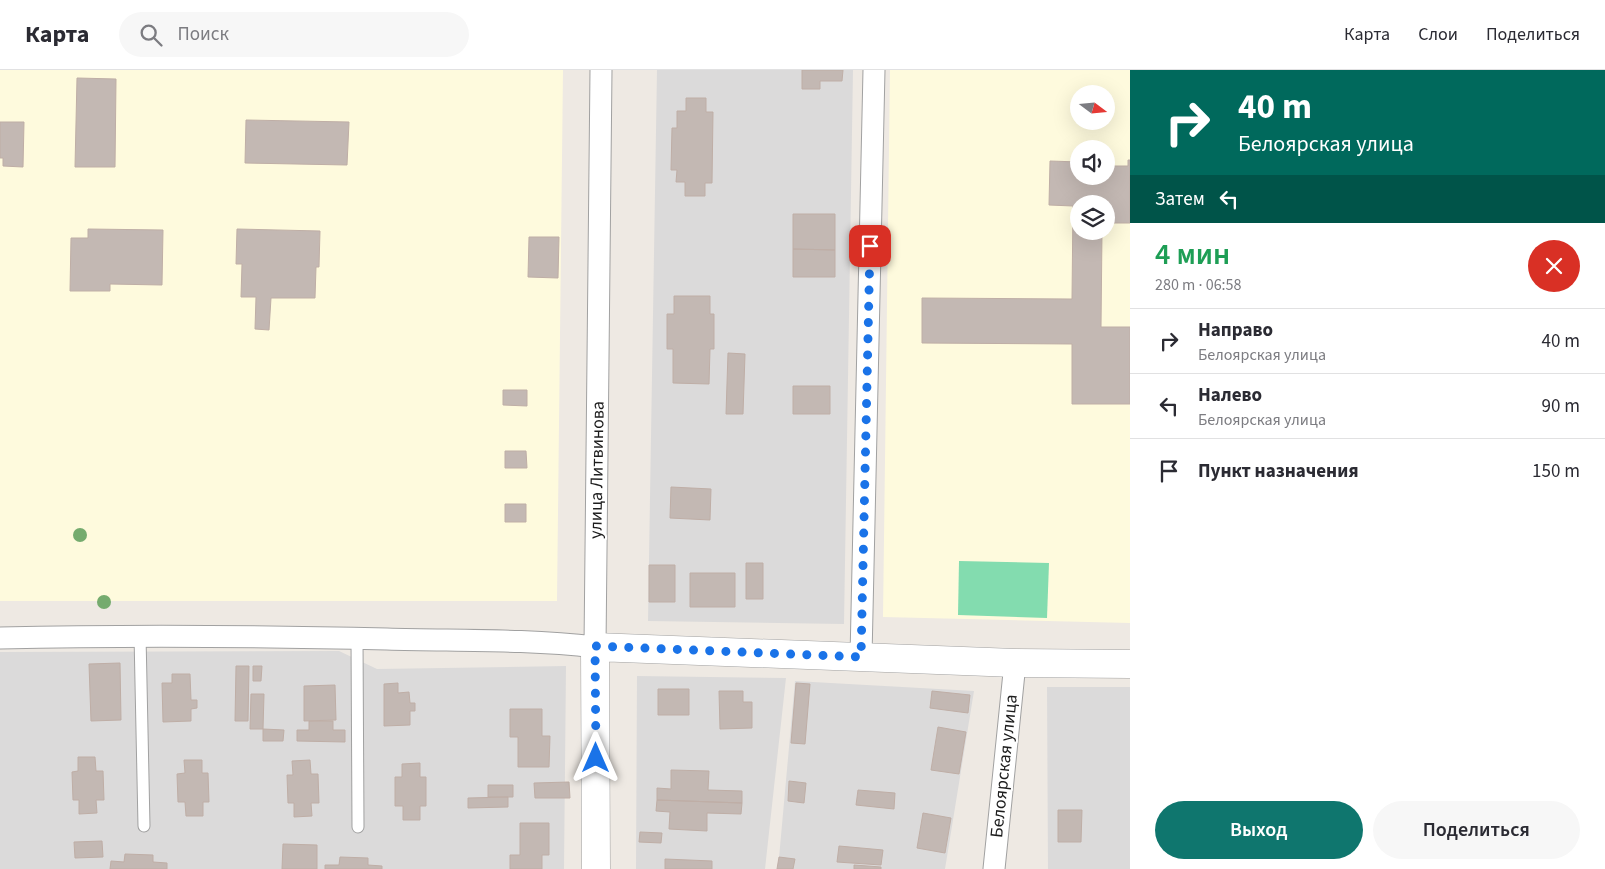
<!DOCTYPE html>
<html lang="ru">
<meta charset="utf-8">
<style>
body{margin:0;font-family:"Source Sans 3",sans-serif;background:#f7f7f7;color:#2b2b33;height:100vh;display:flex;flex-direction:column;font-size:19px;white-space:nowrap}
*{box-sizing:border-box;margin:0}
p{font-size:16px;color:#7c7c81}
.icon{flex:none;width:28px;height:28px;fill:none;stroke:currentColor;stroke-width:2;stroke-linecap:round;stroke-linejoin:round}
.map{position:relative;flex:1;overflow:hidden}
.details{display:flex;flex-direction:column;background:#fff;width:475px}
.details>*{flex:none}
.hud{background:#00695c;color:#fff;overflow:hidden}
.needle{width:32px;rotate:106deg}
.tools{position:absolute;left:1070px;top:15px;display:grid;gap:10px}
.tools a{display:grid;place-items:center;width:45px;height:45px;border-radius:50%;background:#fff;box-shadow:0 5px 20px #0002;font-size:25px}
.pin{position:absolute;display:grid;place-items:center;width:42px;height:42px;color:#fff;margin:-21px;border-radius:10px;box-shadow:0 2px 8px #0006}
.me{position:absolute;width:55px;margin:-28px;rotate:0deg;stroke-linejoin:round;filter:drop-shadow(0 0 4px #0008)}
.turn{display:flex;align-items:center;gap:18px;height:105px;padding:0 25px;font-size:22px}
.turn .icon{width:65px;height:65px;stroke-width:2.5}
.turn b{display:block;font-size:35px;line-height:42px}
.then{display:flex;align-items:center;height:48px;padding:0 25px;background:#0003;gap:10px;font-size:19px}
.round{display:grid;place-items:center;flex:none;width:52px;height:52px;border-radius:26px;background:#f7f7f7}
.summary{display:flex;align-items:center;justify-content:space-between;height:85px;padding:0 25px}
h1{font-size:30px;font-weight:600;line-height:38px;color:#1e9e55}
.primary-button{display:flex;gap:10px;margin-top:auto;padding:10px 25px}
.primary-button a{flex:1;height:58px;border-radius:30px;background:#0f766e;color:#fff;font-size:20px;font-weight:600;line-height:58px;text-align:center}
.primary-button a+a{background:#f7f7f7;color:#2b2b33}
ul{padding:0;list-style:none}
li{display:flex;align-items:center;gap:15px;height:65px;padding:0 25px;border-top:1px solid #e1e1e2}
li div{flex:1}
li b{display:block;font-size:19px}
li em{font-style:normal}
header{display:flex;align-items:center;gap:30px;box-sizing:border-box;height:70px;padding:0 25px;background:#fff;border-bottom:1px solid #e1e1e2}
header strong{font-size:24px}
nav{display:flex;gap:28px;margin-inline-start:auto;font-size:18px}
.search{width:350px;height:45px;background:#f7f7f7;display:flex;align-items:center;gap:12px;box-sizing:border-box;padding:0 18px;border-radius:28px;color:#7c7c81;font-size:19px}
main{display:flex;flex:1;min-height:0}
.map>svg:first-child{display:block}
.residential{fill:#dbdada}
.education{fill:#fefadd;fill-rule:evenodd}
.pitch{fill:#83dcaf}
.building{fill:#c3b8b3;stroke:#bfaea6}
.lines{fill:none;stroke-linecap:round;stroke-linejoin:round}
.service-casing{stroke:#a1a1a1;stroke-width:13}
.minor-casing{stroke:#a1a1a1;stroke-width:23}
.tertiary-casing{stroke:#a1a1a1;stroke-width:29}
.service{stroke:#fff;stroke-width:11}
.minor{stroke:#fff;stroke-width:21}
.tertiary{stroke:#fff;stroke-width:28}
.tree{fill:#75ab6e}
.route{stroke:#1a73e8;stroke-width:9;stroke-dasharray:0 16.2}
.labels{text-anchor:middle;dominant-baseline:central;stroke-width:4;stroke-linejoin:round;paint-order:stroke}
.street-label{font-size:18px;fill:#1d1d1d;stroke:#fff}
</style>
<header>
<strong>Карта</strong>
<div class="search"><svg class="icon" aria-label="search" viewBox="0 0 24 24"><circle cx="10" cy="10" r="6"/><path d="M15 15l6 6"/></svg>Поиск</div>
<nav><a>Карта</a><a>Слои</a><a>Поделиться</a></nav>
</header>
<main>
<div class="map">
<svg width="1130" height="799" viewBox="0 0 1130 799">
<rect width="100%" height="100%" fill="#eee9e3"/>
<path class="residential" d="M657 0H853L844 554 648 551Z
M339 581 377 599 566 596 564 799H0V582Z
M637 606 786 608 765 799H636Z
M795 611 974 621 945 799H778Z
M1047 617H1130V799H1048Z"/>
<path class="education" d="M0 0H563L557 531H0Z
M890 0H1130V553L883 547ZM1079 24H1106V51H1079ZM1079 79H1106V106H1079ZM1079 134H1106V161H1079Z"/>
<path class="pitch" d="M959 491 1049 493 1047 548 958 545Z"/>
<path class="building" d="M802 0H843L842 11H820V19H802Z
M77 8 116 9 115 97H75Z
M686 28H706V42H713L712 113H705V126H685V112H676L677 100H671L672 58H677V41H686Z
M246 50 349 52 347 95 245 93Z
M0 52H24L23 97 3 96V88H0Z
M1128 90H1130V153H1106V134H1079V161H1102L1101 257H1130V334H1072V274L922 273V228L1072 229 1073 136 1049 135 1050 91 1079 92V106H1106V96H1128Z
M793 144H835V180L793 179Z
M88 159 163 160 162 215 110 214V221H70L71 168H88Z
M237 159 320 161 319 197H316L315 228H271L269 260 255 259 256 227H241L242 194H236Z
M529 167H559L558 208 528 207Z
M793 179 835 180V207H793Z
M674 226H710V244H714V279H710L709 314 673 313V279H667V244H674Z
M728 283 745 284 743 344H726Z
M793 316H830V344H793Z
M503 320H527V336L503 335Z
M505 381H526L527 398H505Z
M671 417 711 419 710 450 670 448Z
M505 434H526V452H505Z
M746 493H763V529H746Z
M649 495H675V532H649Z
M690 503H735V537H690Z
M120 593 121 650 91 651 89 594Z
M236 596H249L248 651H235Z
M253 596H262L261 611H253Z
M172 604H190L191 630H197V638L191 639V651L163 652 162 613H172Z
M398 613V623L409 622 410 633H415V641H410V655L384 656V614Z
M796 613 810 614 805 674 791 673Z
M335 615 336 650 304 651V616Z
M658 619H689V645H658Z
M719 621H743V632H752V658L720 659Z
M932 621 970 625 968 643 930 638Z
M251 624H264L263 659H250Z
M510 639H542V666H550L549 697H518V667H510Z
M309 651H333V660H345V672L297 671V660H309Z
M938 657 966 662 959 704 931 700Z
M263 659 284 660 283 671H263Z
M78 687H95L96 701H103L104 730H96L97 743 79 744V730H73L72 702 78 701Z
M184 690H202V703H208L209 732H203V746H186L185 732H178L177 704 185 703Z
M310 690 311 704H318L319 733H311L312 746 294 747V733H288L287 705H293L292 691Z
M420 693V707H426V736H420V750H403V736H395V707H402V694Z
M671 700 709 701 708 720 742 721V733L657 730V718L671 719Z
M789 711 806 713 804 733 788 731Z
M569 712 570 728H535L534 713Z
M488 715H513V727H488Z
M858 720 895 723 894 739 856 735Z
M508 727V737L468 738V728Z
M657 730 742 733 741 744 707 743V761L669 759 670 742 656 741Z
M1058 740H1082L1081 772H1058Z
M923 743 951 748 945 783 917 778Z
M520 753H549V785H542V799H510V785H520Z
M640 762 662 763 661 773 639 772Z
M102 771 103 787 75 788 74 772Z
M283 774 317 775V799H282Z
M839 776 883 780 881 795 837 792Z
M125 784 153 785V792L167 793V799H110L111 791 124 792Z
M340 787 368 788V795L382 796V799H325V795H339Z
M779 787 795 789 793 799H777Z
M665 789 712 791V799H665Z
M854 795 881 797V799H854Z"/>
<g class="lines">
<g class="service-casing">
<path id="service" d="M140 565 144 756
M357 568 358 757"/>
</g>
<g class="minor-casing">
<path id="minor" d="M0 568C129 565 258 566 387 569 457 571 526 569 595 577L601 0
M861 587 874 0
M994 799 1015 593"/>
</g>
<g class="tertiary-casing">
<path id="tertiary" d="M596 799 595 577 1015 593 1130 594"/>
</g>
<use href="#service" class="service"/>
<use href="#minor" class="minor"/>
<use href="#tertiary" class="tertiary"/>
</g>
<g class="tree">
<circle cx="80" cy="465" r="7"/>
<circle cx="104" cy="532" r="7"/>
</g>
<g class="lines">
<path class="route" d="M596 688 595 576 861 587 870 176"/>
</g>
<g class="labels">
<g class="street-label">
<text transform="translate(597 400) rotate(-89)">улица Литвинова</text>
<text transform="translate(1004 696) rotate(-84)">Белоярская улица</text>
</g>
</g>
</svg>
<div class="tools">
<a><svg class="needle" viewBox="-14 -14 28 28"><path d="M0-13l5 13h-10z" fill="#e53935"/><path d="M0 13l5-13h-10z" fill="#7c7c81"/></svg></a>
<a><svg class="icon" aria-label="sound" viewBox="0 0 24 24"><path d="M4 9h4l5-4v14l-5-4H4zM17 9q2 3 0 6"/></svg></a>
<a><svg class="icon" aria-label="layers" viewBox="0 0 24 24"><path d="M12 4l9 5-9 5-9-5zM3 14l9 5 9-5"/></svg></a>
</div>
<div class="pin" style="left:870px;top:176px;background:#d93025"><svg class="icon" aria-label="arrive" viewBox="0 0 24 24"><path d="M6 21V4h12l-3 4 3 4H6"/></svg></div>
<svg class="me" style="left:596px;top:688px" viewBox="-20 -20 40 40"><path d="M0-17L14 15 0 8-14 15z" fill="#1a73e8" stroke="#fff" stroke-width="4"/></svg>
</div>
<section class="details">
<div class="hud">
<div class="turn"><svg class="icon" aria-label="right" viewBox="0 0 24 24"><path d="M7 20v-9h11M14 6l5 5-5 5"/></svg><div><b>40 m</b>Белоярская улица</div></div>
<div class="then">Затем<svg class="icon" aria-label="left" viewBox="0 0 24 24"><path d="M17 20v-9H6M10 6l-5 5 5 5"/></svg></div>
</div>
<div class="summary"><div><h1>4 мин</h1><p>280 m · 06:58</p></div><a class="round" style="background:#d93025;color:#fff"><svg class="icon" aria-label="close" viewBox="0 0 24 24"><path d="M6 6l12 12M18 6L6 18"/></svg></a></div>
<ul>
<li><svg class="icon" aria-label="right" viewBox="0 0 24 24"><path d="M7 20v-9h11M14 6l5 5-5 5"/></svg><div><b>Направо</b><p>Белоярская улица</p></div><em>40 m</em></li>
<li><svg class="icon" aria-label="left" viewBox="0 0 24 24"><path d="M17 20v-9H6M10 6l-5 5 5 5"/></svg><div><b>Налево</b><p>Белоярская улица</p></div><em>90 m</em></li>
<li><svg class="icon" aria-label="arrive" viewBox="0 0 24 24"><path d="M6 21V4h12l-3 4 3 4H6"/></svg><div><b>Пункт назначения</b></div><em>150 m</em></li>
</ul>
<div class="primary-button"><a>Выход</a><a>Поделиться</a></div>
</section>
</main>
